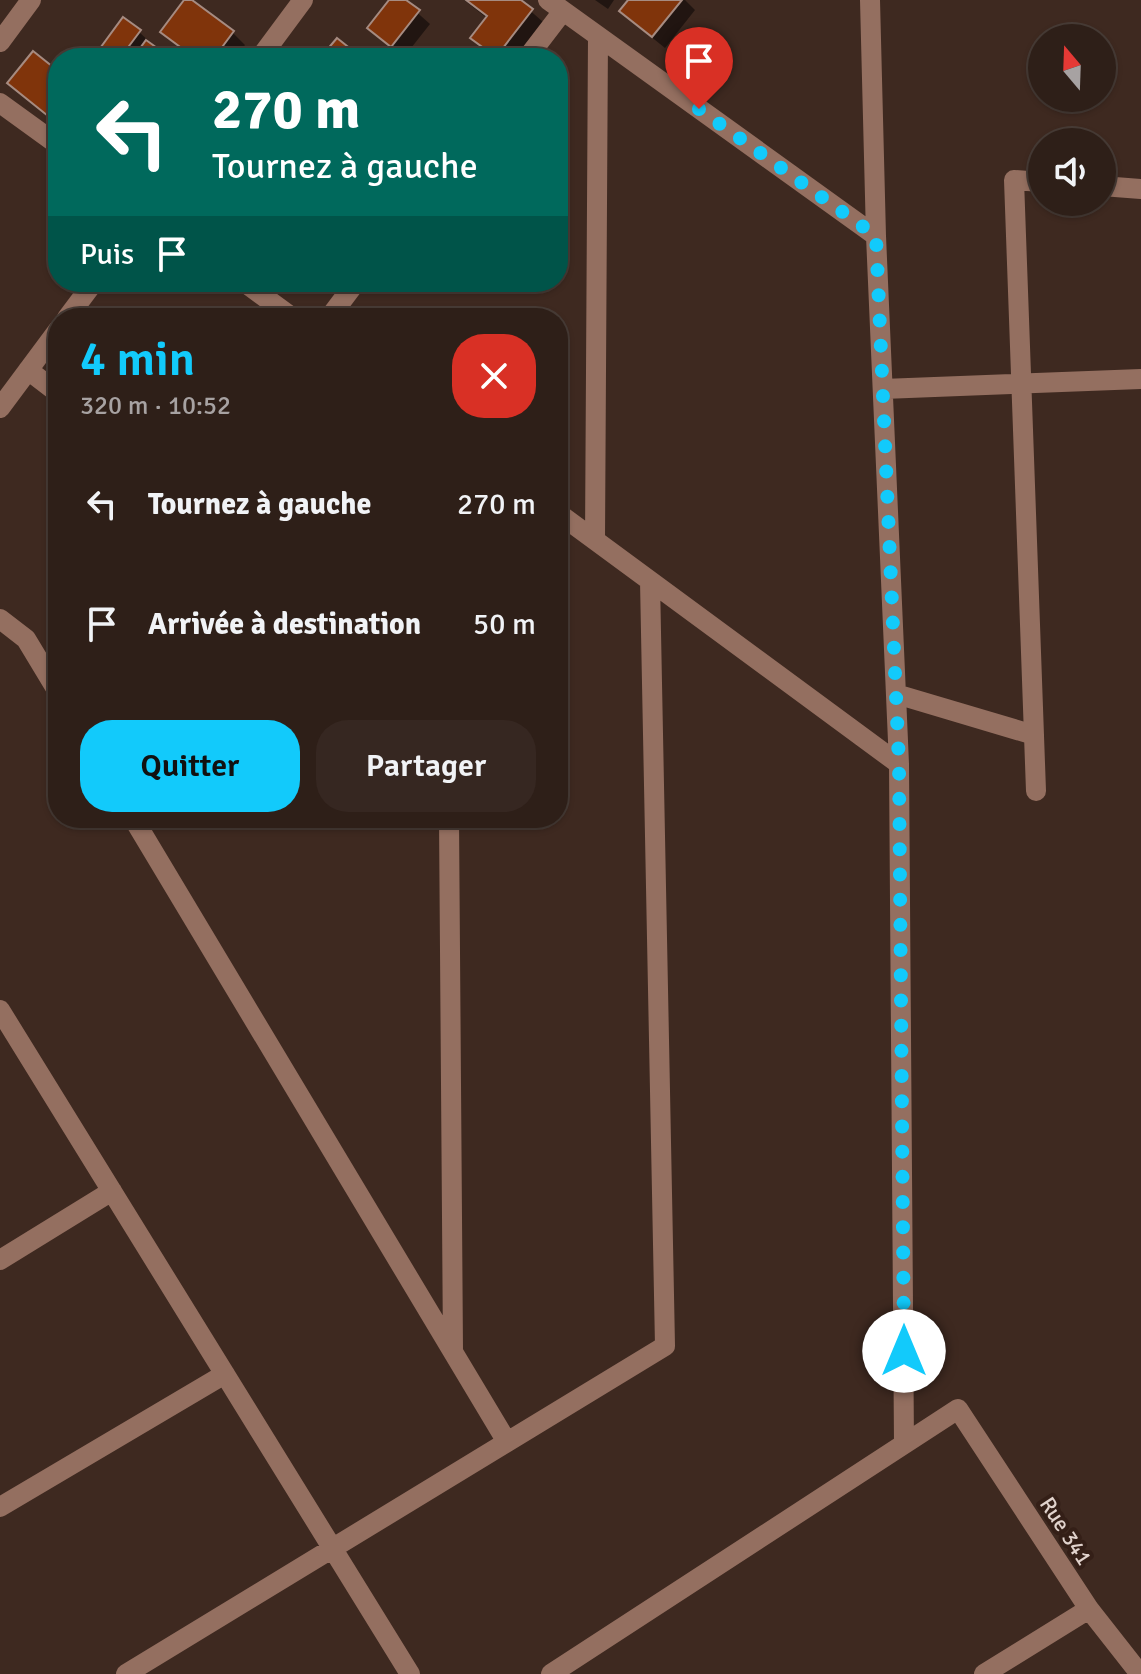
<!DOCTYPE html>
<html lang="fr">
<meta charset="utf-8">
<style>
body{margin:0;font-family:Signika,sans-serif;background:#362721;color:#f1f3f6;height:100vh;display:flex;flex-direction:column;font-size:30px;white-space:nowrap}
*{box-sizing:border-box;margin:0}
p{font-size:26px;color:#a7a2a2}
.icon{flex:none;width:44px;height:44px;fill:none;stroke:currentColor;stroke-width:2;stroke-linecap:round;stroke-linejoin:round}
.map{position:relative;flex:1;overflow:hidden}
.panel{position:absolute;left:48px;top:308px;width:520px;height:520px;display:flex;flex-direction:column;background:#2e1f18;border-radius:32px;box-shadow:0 2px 6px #0004,0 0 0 2px #493d37}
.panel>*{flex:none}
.hud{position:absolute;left:48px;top:48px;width:520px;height:244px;border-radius:32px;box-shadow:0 2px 6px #0004,0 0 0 2px #493d37;background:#00695c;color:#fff;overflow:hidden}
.needle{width:52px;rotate:341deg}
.fabs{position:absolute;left:1028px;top:24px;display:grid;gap:16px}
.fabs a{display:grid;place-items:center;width:88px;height:88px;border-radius:50%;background:#2e1f18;box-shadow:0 2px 6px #0004,0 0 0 2px #493d37;font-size:40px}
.pin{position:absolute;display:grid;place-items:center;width:68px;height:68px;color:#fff;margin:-82px -34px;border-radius:50% 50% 50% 0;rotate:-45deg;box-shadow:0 0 8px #0007}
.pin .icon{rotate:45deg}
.me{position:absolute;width:88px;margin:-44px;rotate:0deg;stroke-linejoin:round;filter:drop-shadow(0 0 6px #0008)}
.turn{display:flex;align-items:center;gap:28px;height:168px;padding:0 32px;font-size:36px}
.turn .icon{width:104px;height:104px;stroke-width:2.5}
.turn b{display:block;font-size:56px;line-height:68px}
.then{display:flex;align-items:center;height:76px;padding:0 32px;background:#0003;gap:16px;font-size:30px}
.round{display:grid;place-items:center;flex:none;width:84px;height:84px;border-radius:32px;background:#362721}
.summary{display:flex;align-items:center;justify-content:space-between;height:136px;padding:0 32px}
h1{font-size:48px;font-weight:600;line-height:60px;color:#12cafb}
.button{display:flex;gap:16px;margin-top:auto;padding:16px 32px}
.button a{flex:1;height:92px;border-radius:32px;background:#12cafb;color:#111;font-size:32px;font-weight:600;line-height:92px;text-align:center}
.button a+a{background:#362721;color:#f1f3f6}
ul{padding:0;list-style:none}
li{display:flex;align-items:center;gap:24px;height:120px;padding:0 32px}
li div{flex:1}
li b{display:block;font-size:30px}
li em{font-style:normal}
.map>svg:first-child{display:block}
.shadow{fill:#0007}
.building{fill:#80340b;stroke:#a68b81;stroke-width:2}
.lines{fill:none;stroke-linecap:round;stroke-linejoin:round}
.minor{stroke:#946f60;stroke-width:20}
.route{stroke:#12cafb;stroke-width:14;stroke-dasharray:0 25.2}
.labels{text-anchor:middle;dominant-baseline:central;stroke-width:8;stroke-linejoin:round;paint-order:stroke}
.street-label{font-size:22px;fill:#e1d3cd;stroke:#341f17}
</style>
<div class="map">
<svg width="1141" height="1674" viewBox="0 0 1141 1674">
<rect width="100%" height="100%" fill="#3e2920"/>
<path class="shadow" d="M187 0 233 33 245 45 235 58H194L175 44 163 32Z
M391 0H403L430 24 404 57 382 40Z
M464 0H518L550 28 527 58H494L473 38 488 19Z
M595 0H614L608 9Z
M631 0H685L695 10 665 48 634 23 622 11Z
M139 32 151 43 150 45 168 58H109Z"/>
<path class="building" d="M184 0H192L234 31 214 58H195L160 32Z
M389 0H406L420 10 391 47 367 28Z
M466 0H521L533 9 496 57 470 38 487 16Z
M628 0H682L652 37 619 11Z
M123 17 141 30 120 58H108L98 51Z
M337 38 362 58H320Z
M146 40 171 58H133Z
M33 51 58 71V124L7 83Z"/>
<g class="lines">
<path class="minor" d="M548 0 876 236
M870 0 876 236 899 764 904 1444
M0 42 31 0
M260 58 303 0
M527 58 563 11
M0 103 58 145
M1102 186 1141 189
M244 282 293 318
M67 318 94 282
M329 318 356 282
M28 370 58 393
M883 389 1141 379
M0 408 58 330
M558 513 899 764
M595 540 598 36
M0 619 26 639 58 692
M896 694 1034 735
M1036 791 1014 180 1042 182
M133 818 507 1442
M449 818 453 1350
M0 1010 410 1674
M0 1260 112 1191
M0 1507 225 1374
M126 1674 665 1346 650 581
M551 1674 958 1409 1089 1609 1140 1674
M984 1674 1089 1609"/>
</g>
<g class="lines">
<path class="route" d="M699 109 876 236 899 764 904 1351"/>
</g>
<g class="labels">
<g class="street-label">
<text transform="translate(1066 1531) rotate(57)">Rue 341</text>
</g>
</g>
</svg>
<div class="fabs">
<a><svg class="needle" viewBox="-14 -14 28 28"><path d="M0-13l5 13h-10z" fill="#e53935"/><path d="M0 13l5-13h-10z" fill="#a7a2a2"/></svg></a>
<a><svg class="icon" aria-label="sound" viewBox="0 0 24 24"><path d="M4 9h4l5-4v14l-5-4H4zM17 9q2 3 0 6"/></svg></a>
</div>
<div class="pin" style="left:699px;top:109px;background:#d93025"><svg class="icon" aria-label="arrive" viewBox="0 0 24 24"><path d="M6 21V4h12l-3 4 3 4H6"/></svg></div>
<svg class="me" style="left:904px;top:1351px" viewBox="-20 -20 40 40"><circle r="19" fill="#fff"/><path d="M0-13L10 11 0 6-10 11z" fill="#12cafb"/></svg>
<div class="hud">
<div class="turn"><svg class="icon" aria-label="left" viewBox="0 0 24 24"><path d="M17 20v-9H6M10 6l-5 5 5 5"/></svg><div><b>270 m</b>Tournez à gauche</div></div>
<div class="then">Puis<svg class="icon" aria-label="arrive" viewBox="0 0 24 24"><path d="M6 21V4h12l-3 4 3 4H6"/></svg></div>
</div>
<section class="panel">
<div class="summary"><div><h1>4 min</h1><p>320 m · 10:52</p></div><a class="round" style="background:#d93025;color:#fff"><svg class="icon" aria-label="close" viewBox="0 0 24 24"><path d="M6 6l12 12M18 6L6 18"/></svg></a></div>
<ul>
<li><svg class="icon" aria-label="left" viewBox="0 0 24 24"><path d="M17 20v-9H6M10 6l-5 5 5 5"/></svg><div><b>Tournez à gauche</b></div><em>270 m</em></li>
<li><svg class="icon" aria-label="arrive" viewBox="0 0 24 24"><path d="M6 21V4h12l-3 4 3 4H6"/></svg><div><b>Arrivée à destination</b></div><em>50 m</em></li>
</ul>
<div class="button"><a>Quitter</a><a>Partager</a></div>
</section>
</div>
